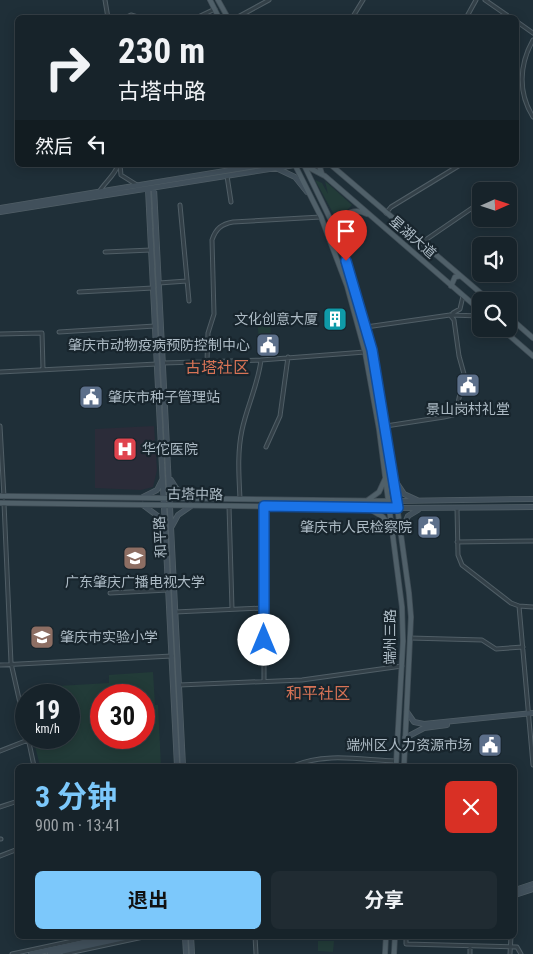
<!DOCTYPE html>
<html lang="zh">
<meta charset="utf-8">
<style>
body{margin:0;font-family:"Roboto Condensed","Noto Sans SC",sans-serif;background:#202b32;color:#f1f3f6;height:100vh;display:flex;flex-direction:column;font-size:19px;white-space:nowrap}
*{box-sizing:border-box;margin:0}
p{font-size:16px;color:#9ea4a8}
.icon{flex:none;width:28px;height:28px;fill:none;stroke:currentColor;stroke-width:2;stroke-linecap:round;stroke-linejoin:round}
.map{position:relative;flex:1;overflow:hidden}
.drawer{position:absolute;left:15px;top:764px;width:502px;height:175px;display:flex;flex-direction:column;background:#17232a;border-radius:8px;box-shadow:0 2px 12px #0003,0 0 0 1px #364047}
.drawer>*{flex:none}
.banner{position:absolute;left:15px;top:15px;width:504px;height:152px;border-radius:8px;box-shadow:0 2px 12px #0003,0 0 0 1px #364047;background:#17232a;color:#f1f3f6;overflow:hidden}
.needle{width:32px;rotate:87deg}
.buttons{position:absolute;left:472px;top:182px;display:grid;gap:10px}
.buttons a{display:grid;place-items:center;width:45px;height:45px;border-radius:8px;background:#17232a;box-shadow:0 2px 12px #0003,0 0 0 1px #364047;font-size:25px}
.speed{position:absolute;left:15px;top:684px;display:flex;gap:10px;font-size:25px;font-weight:700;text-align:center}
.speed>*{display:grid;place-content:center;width:65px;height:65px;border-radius:50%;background:#17232a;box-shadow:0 2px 12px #0003,0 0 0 1px #364047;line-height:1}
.speed small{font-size:12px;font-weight:400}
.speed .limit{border:8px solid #d22;background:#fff;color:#111}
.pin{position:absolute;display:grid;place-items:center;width:42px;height:42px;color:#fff;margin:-51px -21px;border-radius:50% 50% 50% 0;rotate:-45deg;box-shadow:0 0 5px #0007}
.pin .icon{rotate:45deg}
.me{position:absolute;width:55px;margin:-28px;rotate:0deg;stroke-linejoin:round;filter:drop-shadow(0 0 4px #0008)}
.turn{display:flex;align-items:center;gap:18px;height:105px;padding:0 20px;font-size:22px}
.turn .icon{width:65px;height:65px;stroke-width:2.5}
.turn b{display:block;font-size:35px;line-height:42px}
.then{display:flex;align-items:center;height:48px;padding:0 20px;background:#0003;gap:10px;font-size:19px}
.round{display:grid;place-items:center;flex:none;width:52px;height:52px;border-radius:8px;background:#202b32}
.overview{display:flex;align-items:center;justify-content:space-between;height:85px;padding:0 20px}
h1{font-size:30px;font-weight:700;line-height:38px;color:#7cc8fb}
.action{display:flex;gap:10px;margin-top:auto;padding:10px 20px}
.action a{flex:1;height:58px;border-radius:8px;background:#7cc8fb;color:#111;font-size:20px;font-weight:700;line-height:58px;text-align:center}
.action a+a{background:#202b32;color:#f1f3f6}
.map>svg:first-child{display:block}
.medical{fill:#2b2c39}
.green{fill:#223b38;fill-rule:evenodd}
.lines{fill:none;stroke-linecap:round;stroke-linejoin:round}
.street-casing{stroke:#505e66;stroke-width:5}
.secondary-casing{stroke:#505e66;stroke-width:6}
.primary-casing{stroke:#3f4c55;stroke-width:6}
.street{stroke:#334048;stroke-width:3}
.secondary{stroke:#41505b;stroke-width:4.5}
.primary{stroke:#506069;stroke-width:4.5}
.route-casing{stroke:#114b97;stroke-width:12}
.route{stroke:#1a73e8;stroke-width:9}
.labels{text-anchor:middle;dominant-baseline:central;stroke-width:4.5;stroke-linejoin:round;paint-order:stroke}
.street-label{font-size:14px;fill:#adbbc5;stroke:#18252d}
.poi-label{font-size:14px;fill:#adbbc5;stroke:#18252d;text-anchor:end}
.quarter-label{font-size:16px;fill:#d77356;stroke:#18252d}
</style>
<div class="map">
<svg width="533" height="954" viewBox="0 0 533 954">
<rect width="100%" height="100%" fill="#1f2f38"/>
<path class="medical" d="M154 426 157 470 153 487 141 490 95 488V429Z"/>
<path class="green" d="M315 180 322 183 328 194 325 181 352 205 337 220Z
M257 319H270L271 339 259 340Z
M153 672 155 705H158L161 766H40L33 738H69V695H41L40 687 109 683V675ZM101 695H144V738H101Z
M318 941H334L333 952 318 951Z"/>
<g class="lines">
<g class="street-casing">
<path id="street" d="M105 0 108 18
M485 0 511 18
M125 18 131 15 141 18
M196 18 215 9
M236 18 269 0
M352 18 363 0
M466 18 476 0
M516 21 533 33
M533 40C519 65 518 93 533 117
M120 165 121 175 137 185
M227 176 231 202
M497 191 503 188
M99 192C105 182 115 175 118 165
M180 205 189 301
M386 213 391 207 460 165
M421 243 481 202
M105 252 151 250
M159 283 187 281
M79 292 153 288
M453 313 460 309 463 296
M366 327 450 315 481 316
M59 332 155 326
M0 334 42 333 43 369
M207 361 208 333 214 314 212 240C216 228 222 224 233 222L321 217
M163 363 261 360 365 352
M0 372 157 364
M0 426 4 497
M386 426 444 417 453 415 457 408 464 374 459 356 454 320 450 315
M266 447 280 416 288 357
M240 499C239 477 237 453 242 430 247 406 258 385 261 360
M4 503 11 663 26 730
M229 506 232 609
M264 507V681
M457 508 458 555 462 565 511 603 519 606 533 607
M457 542 533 541
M110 593 168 590
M519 606 533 765
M175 612 264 608
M410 638 482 640 496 649 523 647
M0 665 172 656
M179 685 302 680 402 666
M28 738 34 766
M0 751 28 740
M293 766C327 752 361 760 396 761
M0 807 18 801
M0 839H1
M0 856 18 849
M255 936 256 954
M406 936V944L517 947 521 954
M12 954 96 936
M64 954 148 936
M470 954V947
M510 954 511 936"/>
</g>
<g class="secondary-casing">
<path id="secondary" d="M276 168 295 177 307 192
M154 188 183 766
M148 189 177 766
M0 208 261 165
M0 212 295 165
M394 479 404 494 417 500
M171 480 176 488 189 499
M143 497 157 490 162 480
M397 501 533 499
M143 505 159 517 165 527
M398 508 533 507
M172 526 178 515 191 506
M401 533 408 516 418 510
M407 712 414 722 424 724 533 713
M405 738 424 728 447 725
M515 890 533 884
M515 895 533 889
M185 936 186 954
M191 936 192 954
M31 954 113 936
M50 954 133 936"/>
</g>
<g class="primary-casing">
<path id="primary" d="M210 0 219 18
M218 0 228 18
M295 165 321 217 347 286 365 352 379 429 402 607 403 641 396 766
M304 165 338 235 366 327 386 426 409 593 411 617 404 766
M304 165 325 176 481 311
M322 165 320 168 322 174
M331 165 490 301
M338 234C338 217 351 206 367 214
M451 286 455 277 460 276
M509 317 533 338
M502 329 533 356
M0 496 390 501
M368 500 379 492 385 479
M0 503 391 508
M366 507 383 517 392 529
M385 954 386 936
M394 954 395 936"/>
</g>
<use href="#street" class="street"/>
<use href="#secondary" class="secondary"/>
<use href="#primary" class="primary"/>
</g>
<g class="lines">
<g class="route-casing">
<path id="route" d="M264 640V506L398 508 372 350 346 261"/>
</g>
<use href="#route" class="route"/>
</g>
<defs>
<g id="building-square" transform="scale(1.25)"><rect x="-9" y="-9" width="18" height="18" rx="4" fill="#0f9aa8" stroke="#18252d"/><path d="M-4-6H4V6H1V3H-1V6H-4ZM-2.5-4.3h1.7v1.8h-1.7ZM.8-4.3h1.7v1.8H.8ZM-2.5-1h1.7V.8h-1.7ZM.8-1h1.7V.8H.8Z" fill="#fff"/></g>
<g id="civic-square" transform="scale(1.25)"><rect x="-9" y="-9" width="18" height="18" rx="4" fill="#5c6f8a" stroke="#18252d"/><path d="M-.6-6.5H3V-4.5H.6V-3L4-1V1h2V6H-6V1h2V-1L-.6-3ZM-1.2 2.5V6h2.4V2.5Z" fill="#fff"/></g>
<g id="hospital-square" transform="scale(1.25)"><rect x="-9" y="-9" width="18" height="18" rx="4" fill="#e0444e" stroke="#18252d"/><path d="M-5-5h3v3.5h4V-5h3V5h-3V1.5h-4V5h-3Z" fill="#fff"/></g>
<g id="university-square" transform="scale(1.25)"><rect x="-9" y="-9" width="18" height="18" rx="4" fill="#8d6e63" stroke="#18252d"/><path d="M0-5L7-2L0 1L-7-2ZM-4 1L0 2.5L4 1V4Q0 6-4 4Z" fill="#fff"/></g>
<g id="school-square" transform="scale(1.25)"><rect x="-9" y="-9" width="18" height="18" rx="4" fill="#8d6e63" stroke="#18252d"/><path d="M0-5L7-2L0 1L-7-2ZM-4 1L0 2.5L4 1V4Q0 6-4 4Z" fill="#fff"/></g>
</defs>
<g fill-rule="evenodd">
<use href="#building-square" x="335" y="319"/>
<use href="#civic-square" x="268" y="345"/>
<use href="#civic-square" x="468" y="385"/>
<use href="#civic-square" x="91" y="397"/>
<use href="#hospital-square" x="125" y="449"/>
<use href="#civic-square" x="429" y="527"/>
<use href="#university-square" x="135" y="558"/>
<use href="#school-square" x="42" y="637"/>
<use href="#civic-square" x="490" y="745"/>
</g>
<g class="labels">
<g class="street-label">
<text transform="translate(413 237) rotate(41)">星湖大道</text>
<text transform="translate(195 494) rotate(1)">古塔中路</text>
<text transform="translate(160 537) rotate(-93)">和平路</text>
<text transform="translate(390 637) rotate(-90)">端州三路</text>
</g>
<g class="poi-label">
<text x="318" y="319">文化创意大厦</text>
<text x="250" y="345">肇庆市动物疫病预防控制中心</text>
<text x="108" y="397" text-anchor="start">肇庆市种子管理站</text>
<text x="468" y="409" text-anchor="middle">景山岗村礼堂</text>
<text x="142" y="449" text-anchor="start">华佗医院</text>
<text x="412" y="527">肇庆市人民检察院</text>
<text x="135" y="582" text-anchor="middle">广东肇庆广播电视大学</text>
<text x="60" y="637" text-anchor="start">肇庆市实验小学</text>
<text x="472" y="745">端州区人力资源市场</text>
</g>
<g class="quarter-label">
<text x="217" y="367">古塔社区</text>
<text x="318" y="693">和平社区</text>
</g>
</g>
</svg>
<div class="buttons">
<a><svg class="needle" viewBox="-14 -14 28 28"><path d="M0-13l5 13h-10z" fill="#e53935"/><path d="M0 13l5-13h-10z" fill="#9ea4a8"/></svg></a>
<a><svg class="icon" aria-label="sound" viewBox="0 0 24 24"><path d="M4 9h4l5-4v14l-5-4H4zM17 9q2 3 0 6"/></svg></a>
<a><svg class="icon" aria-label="search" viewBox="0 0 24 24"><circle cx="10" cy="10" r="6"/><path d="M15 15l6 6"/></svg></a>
</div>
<div class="speed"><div>19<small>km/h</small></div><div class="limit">30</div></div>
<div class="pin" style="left:346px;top:261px;background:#d93025"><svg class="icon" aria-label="arrive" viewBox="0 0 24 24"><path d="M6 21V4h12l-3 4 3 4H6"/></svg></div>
<svg class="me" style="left:264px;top:640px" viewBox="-20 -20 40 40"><circle r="19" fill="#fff"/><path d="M0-13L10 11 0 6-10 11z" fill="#1a73e8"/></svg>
<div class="banner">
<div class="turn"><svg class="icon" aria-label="right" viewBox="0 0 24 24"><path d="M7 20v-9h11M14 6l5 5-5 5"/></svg><div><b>230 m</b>古塔中路</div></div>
<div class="then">然后<svg class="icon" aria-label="left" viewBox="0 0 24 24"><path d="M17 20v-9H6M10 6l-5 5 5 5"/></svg></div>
</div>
<section class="drawer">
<div class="overview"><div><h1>3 分钟</h1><p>900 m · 13:41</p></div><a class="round" style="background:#d93025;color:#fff"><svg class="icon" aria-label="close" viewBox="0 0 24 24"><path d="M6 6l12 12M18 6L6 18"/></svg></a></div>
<div class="action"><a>退出</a><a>分享</a></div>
</section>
</div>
